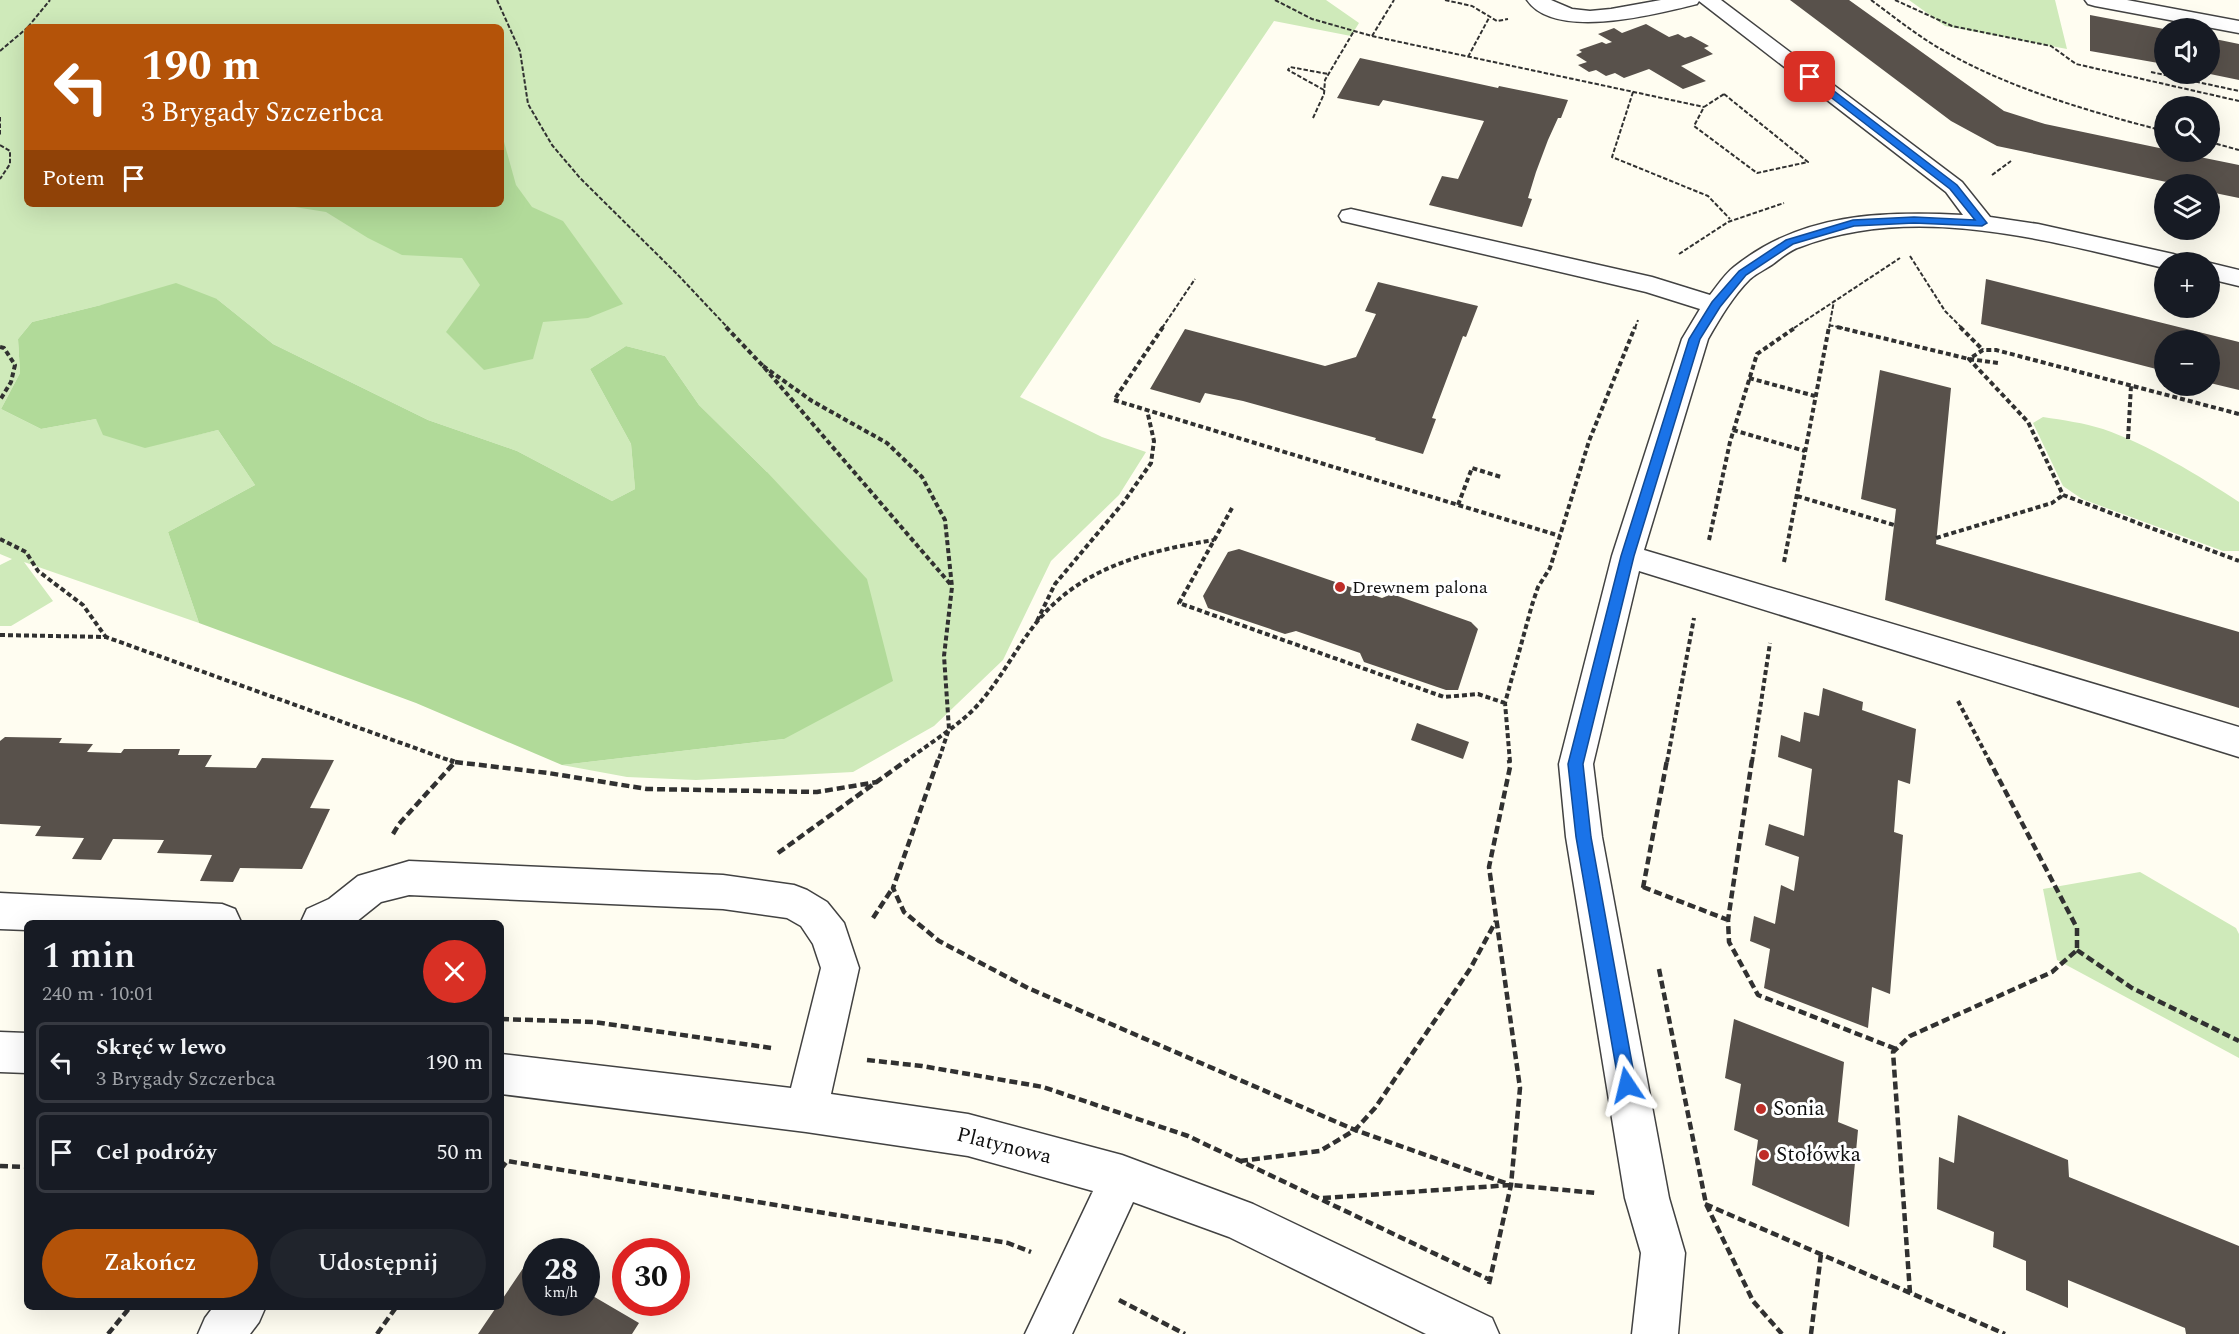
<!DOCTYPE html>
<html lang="pl">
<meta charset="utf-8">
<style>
body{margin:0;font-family:Spectral,serif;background:#20242c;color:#f1f3f6;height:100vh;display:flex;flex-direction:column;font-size:22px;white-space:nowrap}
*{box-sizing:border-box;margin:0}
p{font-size:20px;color:#9ea1a6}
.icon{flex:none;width:33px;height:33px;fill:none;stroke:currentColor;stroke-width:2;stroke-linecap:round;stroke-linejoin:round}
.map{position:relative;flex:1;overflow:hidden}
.drawer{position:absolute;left:24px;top:920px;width:480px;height:390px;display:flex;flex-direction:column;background:#171b24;border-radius:9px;box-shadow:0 6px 24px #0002}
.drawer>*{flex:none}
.banner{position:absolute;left:24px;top:24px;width:480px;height:183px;border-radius:9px;box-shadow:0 6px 24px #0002;background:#b45309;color:#fff;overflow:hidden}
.controls{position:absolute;left:2154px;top:18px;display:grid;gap:12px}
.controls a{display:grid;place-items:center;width:66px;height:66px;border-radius:50%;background:#171b24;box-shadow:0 6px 24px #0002;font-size:30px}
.speed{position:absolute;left:522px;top:1238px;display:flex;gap:12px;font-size:30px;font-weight:700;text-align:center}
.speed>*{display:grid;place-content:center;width:78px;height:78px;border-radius:50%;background:#171b24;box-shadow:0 6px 24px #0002;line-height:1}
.speed small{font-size:15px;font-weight:400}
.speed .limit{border:9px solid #d22;background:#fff;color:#111}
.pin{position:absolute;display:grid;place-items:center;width:51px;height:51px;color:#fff;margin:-26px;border-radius:12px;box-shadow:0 3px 9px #0006}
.me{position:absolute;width:66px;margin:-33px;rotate:350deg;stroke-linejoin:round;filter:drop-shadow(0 0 4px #0008)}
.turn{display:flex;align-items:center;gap:21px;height:126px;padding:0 18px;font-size:27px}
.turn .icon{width:78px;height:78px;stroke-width:2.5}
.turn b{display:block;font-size:42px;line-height:51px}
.then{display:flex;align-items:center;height:57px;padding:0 18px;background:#0003;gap:12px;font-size:22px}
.round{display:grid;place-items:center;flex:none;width:63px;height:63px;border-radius:32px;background:#20242c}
.headline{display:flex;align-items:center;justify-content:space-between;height:102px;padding:0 18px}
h1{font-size:36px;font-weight:600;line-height:45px}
.primary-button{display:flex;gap:12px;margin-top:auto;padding:12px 18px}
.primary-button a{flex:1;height:69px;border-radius:36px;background:#b45309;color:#fff;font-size:24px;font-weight:600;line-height:69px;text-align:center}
.primary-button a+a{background:#20242c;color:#f1f3f6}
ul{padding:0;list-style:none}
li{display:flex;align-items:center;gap:18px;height:81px;margin:0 12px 9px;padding:0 6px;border:3px solid #363941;border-radius:9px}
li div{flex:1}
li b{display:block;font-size:22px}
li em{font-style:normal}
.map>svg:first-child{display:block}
.green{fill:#cfeaba;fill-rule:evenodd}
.forest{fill:#b1da99}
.building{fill:#58514b}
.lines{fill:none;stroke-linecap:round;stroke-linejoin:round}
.minor-casing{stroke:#424242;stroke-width:3}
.path-far2{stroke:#313131;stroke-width:2;stroke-dasharray:4.5 2;stroke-linecap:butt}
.path-far1{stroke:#313131;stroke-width:4;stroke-dasharray:5 3;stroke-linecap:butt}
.path{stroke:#313131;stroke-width:4.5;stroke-dasharray:8 4;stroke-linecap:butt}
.minor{fill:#fff;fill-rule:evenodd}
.route{fill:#1a73e8;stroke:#114b97;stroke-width:1.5}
.poi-dot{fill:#bf2d27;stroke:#fff;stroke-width:2}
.labels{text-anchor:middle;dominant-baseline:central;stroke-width:6;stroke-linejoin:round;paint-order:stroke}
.poi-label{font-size:18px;fill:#0f0f0f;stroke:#fff;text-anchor:start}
.near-poi-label{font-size:21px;fill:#0f0f0f;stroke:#fff;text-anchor:start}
.near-street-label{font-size:21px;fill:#0f0f0f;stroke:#fff}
</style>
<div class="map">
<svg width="2239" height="1334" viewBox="0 0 2239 1334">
<rect width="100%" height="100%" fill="#fffdf1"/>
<path class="green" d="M0 0H1326L1359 23 1351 36 1274 21 1020 397 1102 437 1146 452 1119 495 1051 561 1003 660 934 726 853 772 696 780 627 777 562 765 784 739 767 472 699 405 665 356 626 346 590 369 631 444 635 489 612 501 517 451 428 420 273 344 217 299 101 305 32 322 18 339 20 373 1 409 41 429 96 419 145 447 218 430 255 485 168 532 199 623 24 562 53 601 11 626H0V565L12 559 0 554ZM27 27H501V204H27Z
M1909 0H2055L2067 49 1945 26Z
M2043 417C2063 420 2084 423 2103 429 2147 444 2200 476 2239 502V551H2223L2082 499 2063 486 2033 423Z
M2140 872 2236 928 2239 934V1058L2057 960 2043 889Z"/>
<path class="forest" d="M501 131 516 185 532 207 563 221 623 304 588 318 543 322 533 359 484 370 446 332 480 285 462 258 402 255 368 238 326 212 276 204H501Z
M176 283 217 299 273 344 428 420 517 451 612 501 635 489 631 444 590 369 626 346 665 356 699 405 767 472 867 579 893 681 784 739 562 765 416 703 199 623 168 532 255 485 218 430 145 448 103 435 96 419 41 429 1 409 20 373 18 339 32 322 101 305Z"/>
<path class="building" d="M1790 0H1849L2004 111 2045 124 2164 149V152H2175L2239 165V198L2210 192V184H2176L1997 146 1951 121Z
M2090 15 2164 29V64L2090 51Z
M1646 24 1669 37 1678 34 1685 38 1691 36 1709 46 1704 48 1713 54 1681 66 1706 81 1683 89 1649 69 1624 78 1615 73 1606 76 1596 70 1589 72 1578 65 1587 62 1576 55 1582 52 1579 50 1602 42 1606 44 1612 42 1598 34 1614 28 1622 33Z
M2210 38 2239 44V80L2210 74Z
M1360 58 1498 88 1499 86 1568 100 1561 118H1558L1548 140 1536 172 1528 198 1532 199 1522 227 1429 205 1442 176 1458 179 1484 121 1383 100 1379 106 1337 98Z
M1986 279 2239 342V390L2210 383V340H2164V371L1981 324Z
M1378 282 1478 306 1466 337 1463 336 1432 418 1436 419 1423 454 1375 440 1376 438 1243 401 1205 393 1200 403 1150 389 1185 329 1325 366 1356 357 1376 314 1365 311Z
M1880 370 1951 388 1936 544 2239 632V708L1885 600 1896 509 1861 499Z
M1239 549 1382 598 1392 594 1471 622 1478 629 1458 690H1446L1364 662 1360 653 1296 631 1285 634 1208 608 1203 596 1228 552Z
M1823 688 1863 702 1862 710 1916 729 1910 784 1898 780 1894 832 1903 835 1890 994 1872 987 1868 1028 1764 988 1770 949 1750 941 1754 916 1775 924 1781 885 1794 891 1799 857 1765 845 1769 824 1804 836 1812 769 1778 757 1781 735 1800 742 1804 712 1819 716Z
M1417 723 1469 742 1463 759 1411 740Z
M5 737 62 738 59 743 93 744 87 752 121 753 124 749H180L178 755H212L205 767 256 768 262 758 334 760 310 808 330 809 302 869 240 868 233 882 200 881 212 855 157 853 164 840 113 839 101 860 72 859 84 838 35 836 41 826 0 824V741Z
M1734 1019 1844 1062 1838 1122 1858 1130 1849 1227 1752 1185 1758 1140 1734 1130 1741 1084 1725 1078Z
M1958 1115 2068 1160 2069 1177 2239 1246V1334H2186L2185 1328 2068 1280V1308L2026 1290V1261L1993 1247 1994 1232 1937 1209 1939 1157 1954 1163Z
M530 1258 536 1262V1302H586V1292L639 1323 632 1334H478L497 1306H501V1301Z"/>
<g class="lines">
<g class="minor-casing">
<path id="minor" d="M1527 0H1551L1572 9 1590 11 1611 9 1661 0H1721L1962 182 1990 217 2038 224 2173 254 2182 257 2186 262H2164V268C2049 241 1916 202 1800 247 1790 250 1781 258 1773 264 1766 269 1757 273 1750 279 1733 296 1720 318 1708 339L1644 550 2239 727V757L1639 571 1593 764 1602 837 1669 1198 1685 1253 1678 1334H1632L1641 1253 1625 1198 1566 837 1559 764 1612 556 1682 339 1700 309 1646 292 1342 221 1339 216 1342 211 1351 209 1652 277 1710 295C1717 286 1725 274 1734 267 1801 213 1881 211 1963 215L1946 192 1699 1 1697 4C1657 14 1555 41 1527 0Z
M2085 0H2127L2239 21V33L2095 6 2088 4Z
M2210 263 2239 270V286L2210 279Z
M409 861 723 875 794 885 807 890 827 902 844 923 859 968 831 1094 968 1114 1122 1155 1253 1204 1492 1318 1499 1334H1426L1229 1237 1133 1202 1072 1334H1025L1093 1191 968 1156 806 1132 501 1094V1054L791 1088 821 968 813 944 801 926 787 918 723 909 409 895 381 902 356 922H301L307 909 329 899 358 876Z
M0 893 222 904 235 909 241 922H27V930L0 929Z
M0 1032 27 1033V1073L0 1072Z
M214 1306H266L259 1322 250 1334H198L205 1318Z"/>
</g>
<path class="path-far2" d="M497 0 520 51 528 104 552 145 580 178 679 276 728 328
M1275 0 1312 19 1372 36 1704 107
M1445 0 1472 6 1497 21 1508 19
M1871 0C1893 16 1915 34 1939 48 2007 88 2088 111 2164 131
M1895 0 1952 26 2051 46 2076 64 2239 101
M28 27 50 0
M1372 36 1394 0
M0 51 27 28
M1468 57 1490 16
M2151 72 2239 91
M1324 90 1288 70 1290 67 1328 74
M1633 92 1612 157 1708 196 1730 219
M1724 94 1808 162 1757 173 1694 126 1704 107Z
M0 117V136
M1313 118 1324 94 1325 80 1354 31
M2210 142 2239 150
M0 145 10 151V164L0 179
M1992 175 2011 161
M1679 254 1728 222 1784 203
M1910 256 1945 311 1962 328
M1829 325 1843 328
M1162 328 1195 279
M1635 328 1638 320
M1794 328 1900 258
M1829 328 1834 301"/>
<path class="path-far1" d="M726 327 763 366 952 586
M1163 327 1114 400 1560 536
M1837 327 1969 359 1998 363
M1960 327 1983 350
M0 347 4 348 15 365 11 382 0 400
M763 366 812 401 887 443 922 477 945 520 952 587 944 656 949 729 938 762
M1749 378 1815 396
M2239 414 1996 350H1983L1969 359 2028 422 2063 495 2239 561
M1733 430 1805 451
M2128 439 2131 386
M1797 496 1894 525
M1458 505 1472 468 1501 477
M1232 508 1179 603 1444 697 1478 694 1505 703
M1936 538 2052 503 2063 495
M0 539 26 552 38 571 83 605 105 636
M1709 540 1730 442 1757 354 1796 327
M1784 562 1829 327
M1037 621 1055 584 1123 503 1151 463 1154 441 1147 410
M0 635 106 637 454 762
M1958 701 1990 762
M905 762C928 744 954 729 974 709 999 683 1014 651 1036 623 1081 567 1147 551 1214 540
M1510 762 1505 703 1532 605 1538 587 1550 568 1589 441 1635 327
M1667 762 1694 618
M1752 762 1770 643"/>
<path class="path" d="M938 760 893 888 904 912 939 941 1028 988 1355 1130 1511 1185
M1752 760 1728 920 1729 942 1758 995 1896 1049
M455 762 548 773 647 789 817 792 877 782
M393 834 399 824 455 762 450 760
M778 853 907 760
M1643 887 1728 920
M1643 888 1667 760
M873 918 892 889
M2077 950 2132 988 2239 1041
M1659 969 1706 1204 1753 1301 1782 1334
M501 1019 594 1022 771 1048
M867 1060 922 1066 1043 1087 1188 1136 1490 1280
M1240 1161 1320 1151 1355 1130 1375 1108 1470 969 1496 921
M0 1166 27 1167
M501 1169 507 1161 1008 1243 1031 1252
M1323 1198 1511 1185 1596 1193
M1705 1204 2005 1334
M1489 1284 1511 1185 1520 1088 1489 867 1510 767 1509 760
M1910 1293 1893 1052 1910 1036 2052 972 2077 950V928L1989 760
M1119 1300 1185 1334
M108 1334 131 1306
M377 1334 397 1306
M1811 1334 1821 1254"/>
<use href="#minor" class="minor"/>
</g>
<path class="route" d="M1807 75H1813L1957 185 1987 223 1982 226 1914 223 1854 226 1793 244 1746 275 1720 307 1700 339 1634 556 1583 764 1591 837 1636 1085 1633 1091 1627 1093 1621 1091 1619 1085 1576 837 1568 764 1621 556 1689 339 1712 302 1739 271 1786 240 1853 220 1914 217 1975 220 1950 189 1807 79Z"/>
<g class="poi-dot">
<circle cx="1340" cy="587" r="6"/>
<circle cx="1761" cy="1109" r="6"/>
<circle cx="1764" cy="1155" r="6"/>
</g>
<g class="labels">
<g class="poi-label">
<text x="1352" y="587">Drewnem palona</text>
</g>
<g class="near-poi-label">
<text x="1773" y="1109">Sonia</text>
<text x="1776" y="1155">Stołówka</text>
</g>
<g class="near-street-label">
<text transform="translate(1004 1146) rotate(14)">Platynowa</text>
</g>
</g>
</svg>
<div class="controls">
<a><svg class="icon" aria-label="sound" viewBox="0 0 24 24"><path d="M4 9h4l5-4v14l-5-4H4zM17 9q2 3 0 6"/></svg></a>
<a><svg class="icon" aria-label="search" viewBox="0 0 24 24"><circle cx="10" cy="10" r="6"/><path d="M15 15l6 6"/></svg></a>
<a><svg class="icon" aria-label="layers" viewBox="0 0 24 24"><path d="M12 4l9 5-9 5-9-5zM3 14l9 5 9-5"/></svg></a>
<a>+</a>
<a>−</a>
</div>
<div class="speed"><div>28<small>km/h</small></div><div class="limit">30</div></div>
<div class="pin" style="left:1810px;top:77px;background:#d93025"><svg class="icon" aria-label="arrive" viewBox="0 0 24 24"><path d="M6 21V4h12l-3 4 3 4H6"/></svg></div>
<svg class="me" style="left:1627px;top:1085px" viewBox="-20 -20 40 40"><path d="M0-17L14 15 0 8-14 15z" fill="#1a73e8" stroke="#fff" stroke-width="4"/></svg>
<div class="banner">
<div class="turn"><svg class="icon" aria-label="left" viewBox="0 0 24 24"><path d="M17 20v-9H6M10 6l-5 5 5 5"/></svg><div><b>190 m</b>3 Brygady Szczerbca</div></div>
<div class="then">Potem<svg class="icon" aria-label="arrive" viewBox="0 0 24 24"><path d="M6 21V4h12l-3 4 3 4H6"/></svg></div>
</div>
<section class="drawer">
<div class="headline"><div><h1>1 min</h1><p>240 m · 10:01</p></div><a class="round" style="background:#d93025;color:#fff"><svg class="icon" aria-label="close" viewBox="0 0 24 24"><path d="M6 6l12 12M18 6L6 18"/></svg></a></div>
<ul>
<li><svg class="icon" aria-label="left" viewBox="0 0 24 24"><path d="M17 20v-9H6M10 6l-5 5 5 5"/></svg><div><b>Skręć w lewo</b><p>3 Brygady Szczerbca</p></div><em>190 m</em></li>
<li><svg class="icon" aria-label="arrive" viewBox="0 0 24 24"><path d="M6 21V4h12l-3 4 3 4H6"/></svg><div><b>Cel podróży</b></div><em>50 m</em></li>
</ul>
<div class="primary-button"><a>Zakończ</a><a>Udostępnij</a></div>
</section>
</div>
